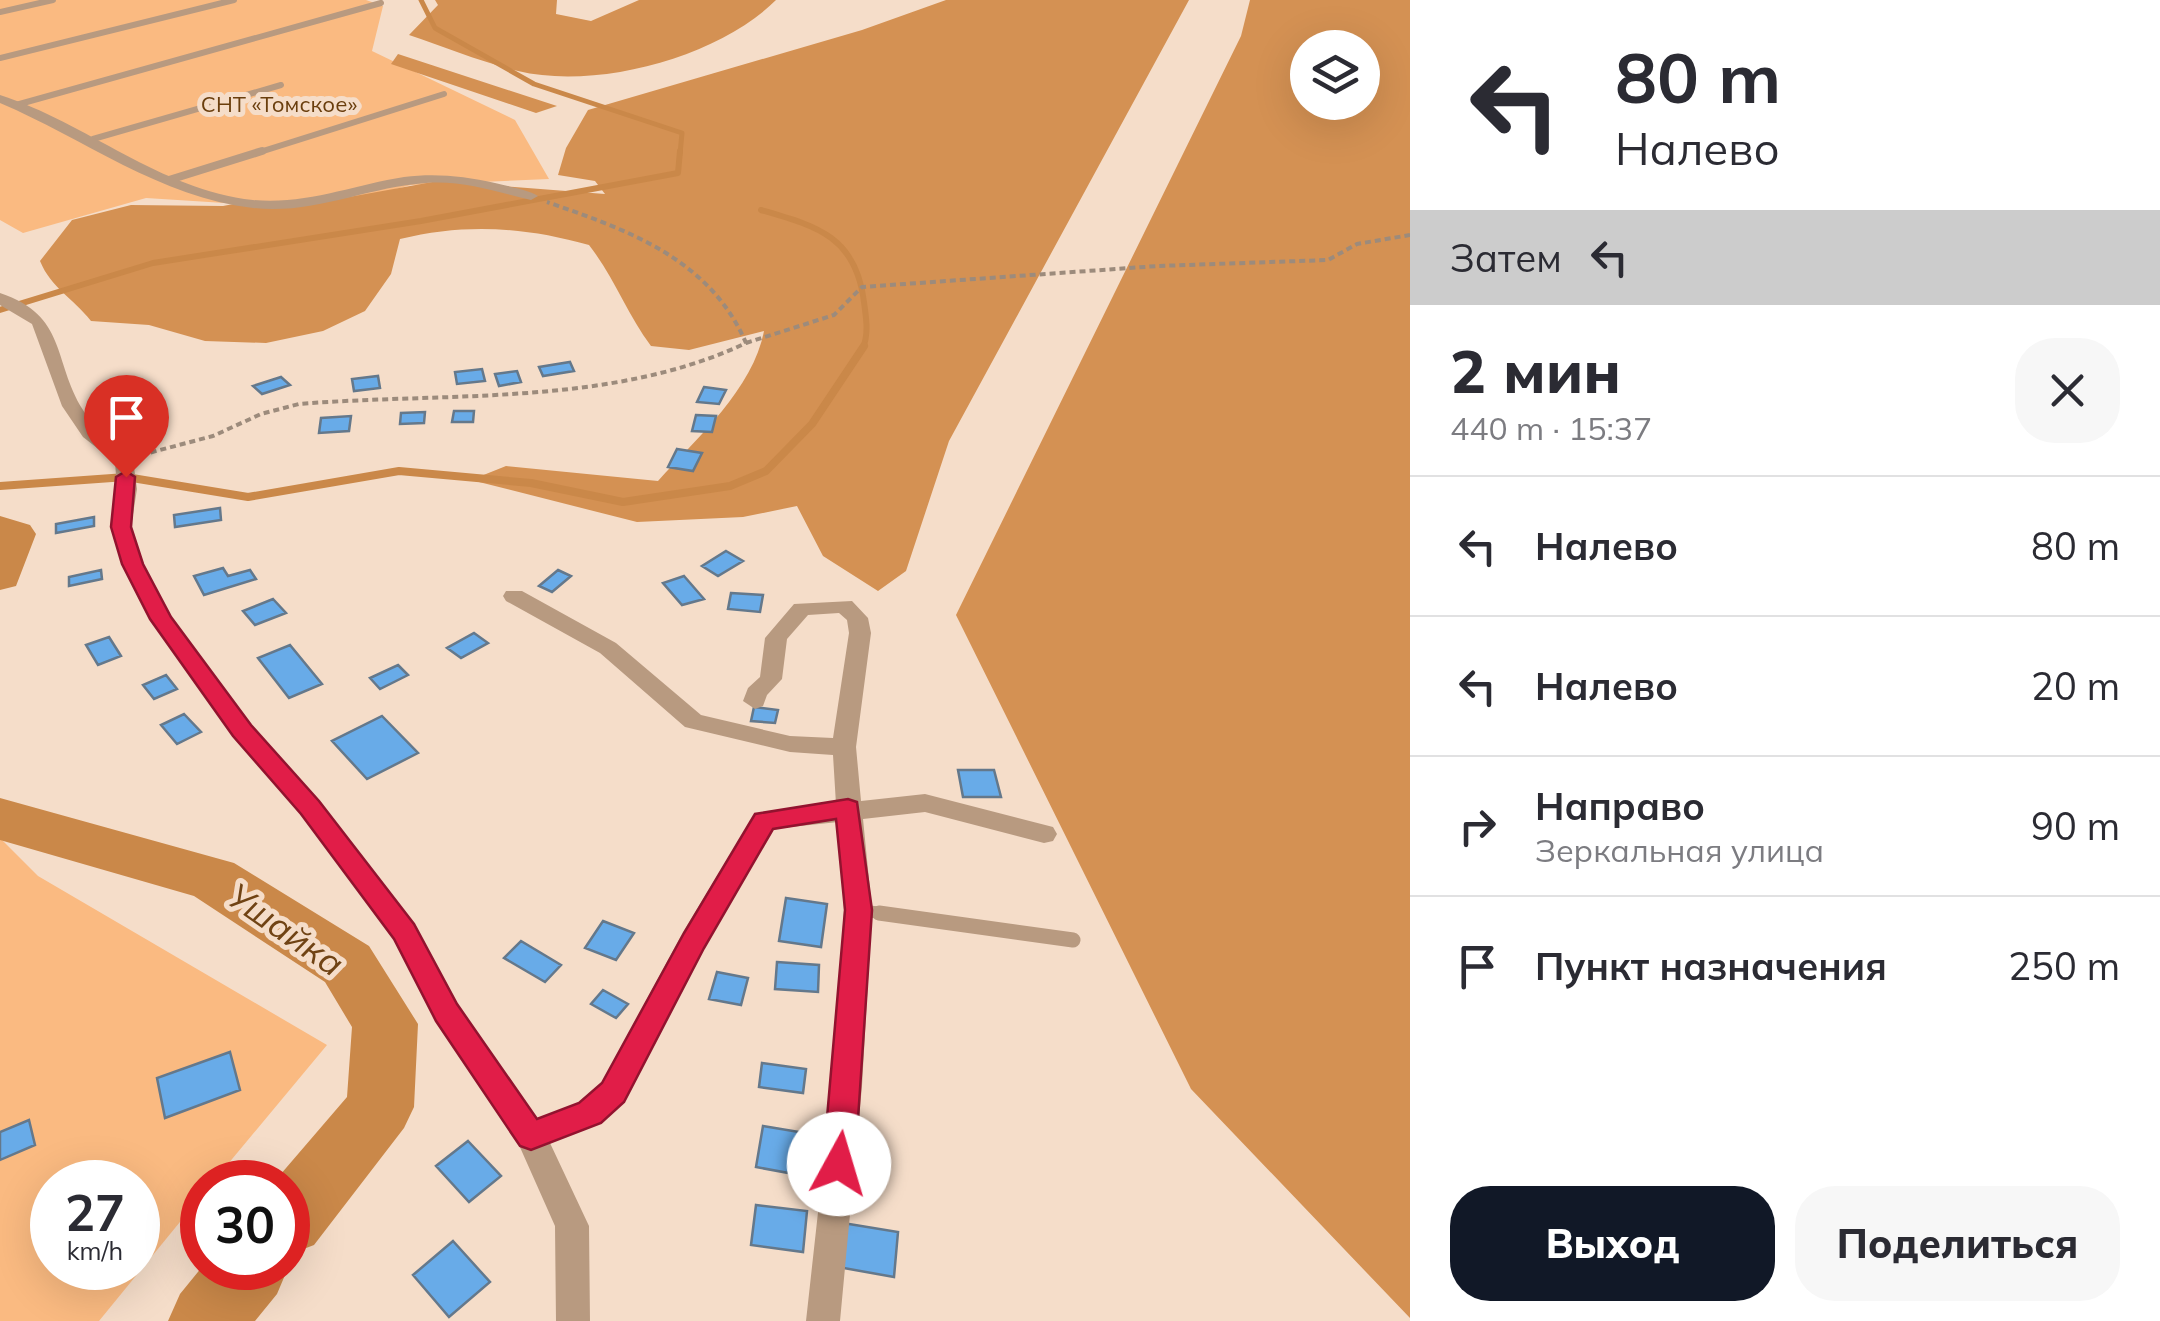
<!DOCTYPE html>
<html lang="ru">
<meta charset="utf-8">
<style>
body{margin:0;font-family:Mulish,sans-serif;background:#f7f7f7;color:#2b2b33;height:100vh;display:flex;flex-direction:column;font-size:38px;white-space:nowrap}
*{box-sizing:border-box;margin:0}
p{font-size:32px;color:#7c7c81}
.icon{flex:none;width:55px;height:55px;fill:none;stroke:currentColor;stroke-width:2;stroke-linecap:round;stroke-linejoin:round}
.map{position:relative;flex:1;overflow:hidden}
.side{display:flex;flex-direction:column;background:#fff;width:750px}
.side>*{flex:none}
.top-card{background:#fff;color:#2b2b33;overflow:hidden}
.tools{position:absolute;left:1290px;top:30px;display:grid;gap:20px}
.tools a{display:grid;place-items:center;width:90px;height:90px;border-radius:50%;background:#fff;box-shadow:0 10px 40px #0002;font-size:50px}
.speed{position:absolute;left:30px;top:1160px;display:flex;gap:20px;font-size:50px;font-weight:700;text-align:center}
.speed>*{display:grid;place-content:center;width:130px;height:130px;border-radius:50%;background:#fff;box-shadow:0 10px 40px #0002;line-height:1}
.speed small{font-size:25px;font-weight:400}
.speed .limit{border:15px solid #d22;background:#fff;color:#111}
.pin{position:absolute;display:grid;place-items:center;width:85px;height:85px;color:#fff;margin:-102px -42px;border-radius:50% 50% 50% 0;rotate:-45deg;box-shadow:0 0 10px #0007}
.pin .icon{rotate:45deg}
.me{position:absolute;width:110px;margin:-55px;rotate:6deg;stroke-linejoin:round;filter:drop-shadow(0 0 8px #0008)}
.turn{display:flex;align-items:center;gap:35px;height:210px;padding:0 40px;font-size:45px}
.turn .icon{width:130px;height:130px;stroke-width:2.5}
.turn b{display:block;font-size:70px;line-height:85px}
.then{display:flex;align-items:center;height:95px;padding:0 40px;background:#0003;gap:20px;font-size:38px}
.round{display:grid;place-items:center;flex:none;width:105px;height:105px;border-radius:40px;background:#f7f7f7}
.summary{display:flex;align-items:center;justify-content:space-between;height:170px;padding:0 40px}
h1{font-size:60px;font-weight:800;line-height:75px}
.button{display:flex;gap:20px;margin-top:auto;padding:20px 40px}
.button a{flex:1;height:115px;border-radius:40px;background:#111827;color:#fff;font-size:40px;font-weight:800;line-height:115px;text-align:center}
.button a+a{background:#f7f7f7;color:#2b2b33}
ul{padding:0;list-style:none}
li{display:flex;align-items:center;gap:30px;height:140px;padding:0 40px;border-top:2px solid #e1e1e2}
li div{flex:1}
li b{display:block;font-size:38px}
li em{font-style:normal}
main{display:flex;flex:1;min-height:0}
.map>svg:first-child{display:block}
.green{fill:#faba81;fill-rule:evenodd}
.forest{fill:#d49153;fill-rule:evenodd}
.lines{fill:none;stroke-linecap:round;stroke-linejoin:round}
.stream-far2{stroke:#ca8849;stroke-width:5}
.stream-far1{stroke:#ca8849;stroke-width:6}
.stream{stroke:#ca8849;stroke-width:8}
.river{fill:#ca8849;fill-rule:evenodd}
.building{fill:#68abe8;stroke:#64788b;stroke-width:2.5}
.path{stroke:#9c8b7c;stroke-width:4;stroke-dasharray:6 4;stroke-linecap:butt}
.lane-far3{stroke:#b89a80;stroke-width:6}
.lane-far2{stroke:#b89a80;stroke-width:8}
.lane-far1{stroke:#b89a80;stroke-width:12}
.lane{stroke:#b89a80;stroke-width:15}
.street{fill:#b89a80;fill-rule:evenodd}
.route{fill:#e11d48;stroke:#92132f;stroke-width:2.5}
.labels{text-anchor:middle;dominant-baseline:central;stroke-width:10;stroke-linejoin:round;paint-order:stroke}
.far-park-label{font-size:22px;fill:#6a3e0d;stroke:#f5ddc9}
.near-water-label{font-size:35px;font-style:italic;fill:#704314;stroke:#f5ddc9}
</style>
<main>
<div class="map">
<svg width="1410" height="1321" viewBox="0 0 1410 1321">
<rect width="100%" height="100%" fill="#f5ddc9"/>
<path class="green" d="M0 0H366L383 6 372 51 515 120 549 179 411 185 321 209 146 198 23 233 0 220Z
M0 838 38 876 327 1045 213 1182H202V1195L99 1321H0ZM52 1182H138V1268H52Z"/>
<path class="forest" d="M435 0H557L556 14 591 21 639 0H776C719 57 597 90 518 71 481 62 445 47 409 35L438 5Z
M946 0H1189L949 441 906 571 878 591 823 556 797 506 743 517 637 522 471 480 506 466 658 481C697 438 753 389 764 331L689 350 651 346C627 314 614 277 589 245 524 227 466 223 400 239L391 274 365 311 323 331 266 343 205 341 149 325 91 321C73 298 51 288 40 261L72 220 131 205 223 206 249 201 288 208 438 181 605 194 595 181 558 175 566 148 588 110 862 30Z
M1250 0H1410V1318L1191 1089 956 615 1241 36ZM1308 48H1362V102H1308Z
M398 54 557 106 536 113 391 64Z"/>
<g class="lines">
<path class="stream-far2" d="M421 0 435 28 534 84 682 133 680 154"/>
<path class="stream-far1" d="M761 210C816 226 856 236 864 302 866 318 869 332 863 348
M0 310 153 263 421 221 678 173 680 151"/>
<path class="stream" d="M0 486 126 477 248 497 399 471 531 483 623 502 730 486 766 471 812 424 864 346"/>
<path class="river" d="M0 516 30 525 36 534 16 586 0 590Z
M0 798 234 863 369 946 418 1024 414 1107 404 1128 314 1245 288 1255V1182H274L347 1097 352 1027 325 982 194 896 0 840Z
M202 1267V1268H288L277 1294 255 1321H168L180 1294Z"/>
</g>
<path class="building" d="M570 362 574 371 543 376 539 367Z
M482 369 485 381 457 384 455 372Z
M517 371 521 382 499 386 495 374Z
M378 376 380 388 354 391 352 379Z
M281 377 290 385 262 394 253 386Z
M704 387 726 390 719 404 697 402Z
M454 411H474L473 422H452Z
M425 412 424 423 400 424 401 413Z
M696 415 716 416 712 432 692 431Z
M351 416 349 431 319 433 321 418Z
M677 449 702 453 693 471 668 467Z
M220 508 221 520 175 527 174 515Z
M94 517V526L56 533V524Z
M726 551 743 561 718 576 702 566Z
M223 568 228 576 250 570 256 579 204 595 194 576Z
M101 570 102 579 69 586V577Z
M558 570 571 576 552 592 539 586Z
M684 576 704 599 682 605 663 583Z
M731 593 763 595 760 612 728 609Z
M273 599 286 613 255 625 243 611Z
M474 633 488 643 461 658 447 648Z
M109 637 121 656 98 665 86 645Z
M290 645 322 684 289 698 258 658Z
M398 665 408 675 380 689 370 678Z
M166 675 177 689 154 699 143 685Z
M754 707 778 710 775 723 751 721Z
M184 714 201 732 177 744 161 725Z
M382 716 418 753 367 779 332 741Z
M958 770H994L1001 797H963Z
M786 898 827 904 821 947 779 941Z
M603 921 634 933 616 960 585 948Z
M521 941 561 965 545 982 504 958Z
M777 962 819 965 818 992 775 989Z
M717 972 748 978 741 1005 709 999Z
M603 990 628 1004 616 1018 591 1004Z
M230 1052 240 1090 165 1118 157 1078Z
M762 1063 806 1069 803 1093 759 1087Z
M29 1120 35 1145 0 1160V1132Z
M763 1126 817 1135 810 1177 756 1167Z
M468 1141 501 1176 469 1202 436 1166Z
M756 1205 807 1211 803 1252 751 1245Z
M843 1223 898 1232 894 1277 838 1267Z
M453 1241 490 1282 449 1317 413 1275Z"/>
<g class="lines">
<path class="path" d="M746 343 834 315 862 287 1158 266 1328 260 1357 244 1410 235
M141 455 213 436 261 414 299 404C445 392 611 407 746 343 710 259 628 230 547 202"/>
<path class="lane-far3" d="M0 12 53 0
M0 58 234 0
M16 105 381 3
M93 139 281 85
M254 154 444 94"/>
<path class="lane-far2" d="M169 180 262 151"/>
<path class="lane-far1" d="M858 910 897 915"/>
<path class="lane" d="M879 913 1073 940"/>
<path class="street" d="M0 95C87 123 160 190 253 200 306 205 353 185 404 177 435 173 464 176 495 183 509 187 527 189 538 196L531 200C497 192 462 180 426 183 367 187 313 215 253 208 161 198 83 138 0 103Z
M0 293C68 316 52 360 83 410 96 432 117 442 133 460L137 489 131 527 142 565 171 617 250 725 319 802 414 924 457 1003 537 1119 579 1103 602 1083 683 932 755 814 836 804 833 755 790 752 685 727 600 653 506 601 503 596 506 591H522L616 643 701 715 790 736 833 738 849 633 847 620 839 613 808 615 787 639 782 679 767 695 763 706 755 709 743 701 748 688 760 677 765 638 794 604 852 601 868 618 871 633 856 747 861 801 925 794 1053 827 1057 834 1053 841 1044 843 925 812 863 819 872 910 862 1086 840 1321H806L832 1086 844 910 838 822 772 829 703 947 624 1101 601 1123 550 1143 589 1226 590 1321H556L555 1226 519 1145 437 1021 394 940 301 814 234 737 150 619 122 565 111 527 117 489 115 462 83 437 62 406 32 324 0 305Z"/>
</g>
<path class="route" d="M126 471 135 477 131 527 143 564 171 617 251 725 319 801 414 924 457 1004 537 1119 579 1103 602 1083 684 933 755 814 848 799 857 802 872 910 855 1164 851 1175 839 1179 828 1175 823 1164 845 910 836 819 773 829 704 948 624 1102 601 1123 531 1150 520 1146 436 1021 394 939 301 814 233 736 150 619 122 564 111 527 116 477Z"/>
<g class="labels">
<g class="far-park-label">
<text x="279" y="104">СНТ «Томское»</text>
</g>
<g class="near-water-label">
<text transform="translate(286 929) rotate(35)">Ушайка</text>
</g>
</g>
</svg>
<div class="tools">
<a><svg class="icon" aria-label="layers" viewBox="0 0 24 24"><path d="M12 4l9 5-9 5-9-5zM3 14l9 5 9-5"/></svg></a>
</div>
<div class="speed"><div>27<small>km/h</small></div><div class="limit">30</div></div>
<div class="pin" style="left:126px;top:477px;background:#d93025"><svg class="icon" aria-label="arrive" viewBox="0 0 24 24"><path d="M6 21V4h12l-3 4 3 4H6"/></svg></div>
<svg class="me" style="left:839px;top:1164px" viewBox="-20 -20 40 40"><circle r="19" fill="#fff"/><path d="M0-13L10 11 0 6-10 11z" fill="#e11d48"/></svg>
</div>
<section class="side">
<div class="top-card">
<div class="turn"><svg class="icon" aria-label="left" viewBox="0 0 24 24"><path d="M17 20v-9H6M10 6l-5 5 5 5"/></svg><div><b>80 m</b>Налево</div></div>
<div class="then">Затем<svg class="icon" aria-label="left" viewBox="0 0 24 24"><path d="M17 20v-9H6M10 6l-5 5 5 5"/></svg></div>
</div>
<div class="summary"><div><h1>2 мин</h1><p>440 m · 15:37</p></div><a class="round"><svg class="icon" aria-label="close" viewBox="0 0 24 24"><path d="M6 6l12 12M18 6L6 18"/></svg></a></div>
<ul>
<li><svg class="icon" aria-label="left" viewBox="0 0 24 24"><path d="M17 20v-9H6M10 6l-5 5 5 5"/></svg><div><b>Налево</b></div><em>80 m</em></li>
<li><svg class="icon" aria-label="left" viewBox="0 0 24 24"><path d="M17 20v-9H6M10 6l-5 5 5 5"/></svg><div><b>Налево</b></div><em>20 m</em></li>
<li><svg class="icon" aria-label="right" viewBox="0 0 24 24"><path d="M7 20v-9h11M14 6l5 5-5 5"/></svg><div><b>Направо</b><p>Зеркальная улица</p></div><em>90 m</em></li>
<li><svg class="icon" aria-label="arrive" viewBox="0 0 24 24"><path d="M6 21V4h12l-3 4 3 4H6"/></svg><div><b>Пункт назначения</b></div><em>250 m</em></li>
</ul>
<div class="button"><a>Выход</a><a>Поделиться</a></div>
</section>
</main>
